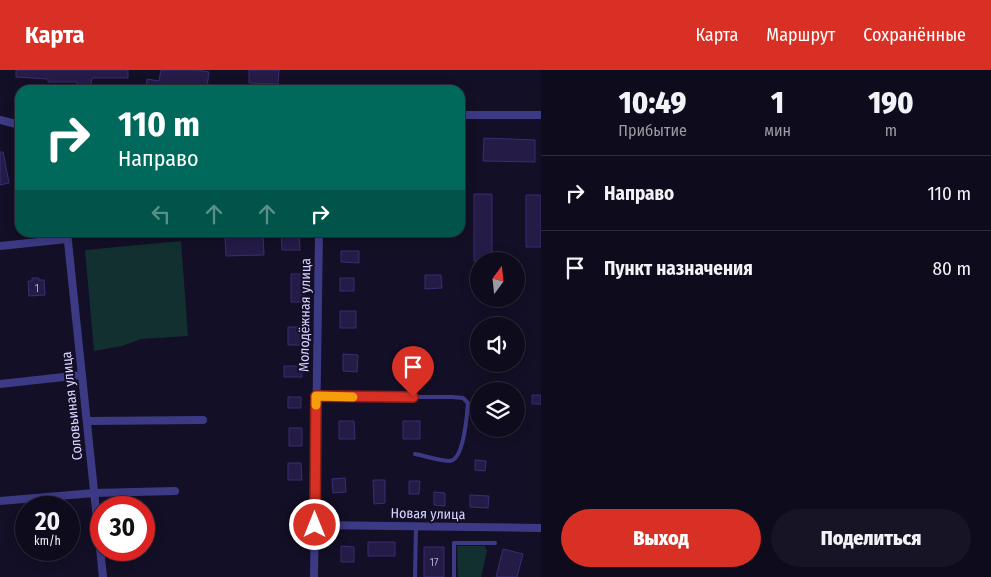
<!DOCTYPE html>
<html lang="ru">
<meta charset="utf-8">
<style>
body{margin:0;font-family:"Fira Sans Condensed",sans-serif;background:#171425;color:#f1f3f6;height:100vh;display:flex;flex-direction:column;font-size:19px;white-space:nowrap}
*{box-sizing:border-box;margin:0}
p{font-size:16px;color:#9b9ba3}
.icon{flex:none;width:28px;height:28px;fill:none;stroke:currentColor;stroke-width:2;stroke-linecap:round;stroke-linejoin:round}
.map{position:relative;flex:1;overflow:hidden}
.details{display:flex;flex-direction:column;background:#0e0b1c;width:450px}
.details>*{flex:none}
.top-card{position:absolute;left:15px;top:15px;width:450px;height:152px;border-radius:15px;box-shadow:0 2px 12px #0003,0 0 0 1px #2e2b3b;background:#00695c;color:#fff;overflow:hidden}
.needle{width:32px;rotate:15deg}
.buttons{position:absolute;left:470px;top:182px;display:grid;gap:10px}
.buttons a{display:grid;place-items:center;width:55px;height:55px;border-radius:50%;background:#0e0b1c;box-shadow:0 2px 12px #0003,0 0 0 1px #2e2b3b;font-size:25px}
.speed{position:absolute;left:15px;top:426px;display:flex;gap:10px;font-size:25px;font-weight:700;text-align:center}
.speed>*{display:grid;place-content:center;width:65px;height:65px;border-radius:50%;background:#0e0b1c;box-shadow:0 2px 12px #0003,0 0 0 1px #2e2b3b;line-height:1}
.speed small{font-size:12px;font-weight:400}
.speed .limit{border:8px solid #d22;background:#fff;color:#111}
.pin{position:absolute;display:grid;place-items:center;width:42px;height:42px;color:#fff;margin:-51px -21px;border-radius:50% 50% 50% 0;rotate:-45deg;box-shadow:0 0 5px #0007}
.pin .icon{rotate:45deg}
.me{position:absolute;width:55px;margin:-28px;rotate:0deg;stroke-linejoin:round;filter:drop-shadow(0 0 4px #0008)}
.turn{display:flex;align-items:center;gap:18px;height:105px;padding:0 20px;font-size:22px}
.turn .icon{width:65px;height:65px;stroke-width:2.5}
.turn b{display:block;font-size:35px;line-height:42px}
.lanes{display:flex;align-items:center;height:48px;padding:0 20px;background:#0003;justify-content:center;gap:25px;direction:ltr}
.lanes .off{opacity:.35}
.eta{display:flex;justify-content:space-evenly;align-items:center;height:85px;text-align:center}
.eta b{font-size:30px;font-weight:800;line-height:35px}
.button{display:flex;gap:10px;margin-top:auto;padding:10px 20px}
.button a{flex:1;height:58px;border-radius:30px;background:#d93025;color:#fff;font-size:20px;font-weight:800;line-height:58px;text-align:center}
.button a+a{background:#171425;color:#f1f3f6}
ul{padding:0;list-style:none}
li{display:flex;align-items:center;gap:15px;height:75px;padding:0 20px;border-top:1px solid #2e2b3b}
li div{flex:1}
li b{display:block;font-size:19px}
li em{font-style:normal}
header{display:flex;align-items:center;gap:30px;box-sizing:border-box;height:70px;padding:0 25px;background:#d93025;color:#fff}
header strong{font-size:24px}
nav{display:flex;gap:28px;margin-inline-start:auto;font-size:18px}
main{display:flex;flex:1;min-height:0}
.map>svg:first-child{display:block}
.green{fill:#12302f}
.building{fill:#241b47;stroke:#3b2d73}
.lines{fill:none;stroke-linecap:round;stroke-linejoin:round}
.lane{stroke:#3d3a85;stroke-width:4}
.street{stroke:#3d3a85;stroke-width:8}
.route-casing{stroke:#8d1f18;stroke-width:12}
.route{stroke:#d93025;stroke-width:9}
.slow{stroke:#f59e0b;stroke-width:9}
.labels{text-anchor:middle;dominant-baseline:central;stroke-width:4;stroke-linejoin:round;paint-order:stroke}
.number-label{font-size:11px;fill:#aca6d1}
.street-label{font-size:14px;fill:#d9d4ff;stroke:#130f26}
</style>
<header>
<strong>Карта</strong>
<nav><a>Карта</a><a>Маршрут</a><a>Сохранённые</a></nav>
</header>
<main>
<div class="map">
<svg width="541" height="507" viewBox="0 0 541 507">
<rect width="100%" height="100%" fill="#130f26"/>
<path class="green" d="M181 171 188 266 141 269 122 276 94 281 85 180Z
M457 476H485L487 481 481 507H458Z"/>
<path class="building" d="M16 0H128V8H92L90 20H77V12H48V9L16 7Z
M161 0H197L209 2 207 17 192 14 191 20H146L147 9 159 11Z
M249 0H279L278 14 249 13Z
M484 68 535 70V92L483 91Z
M0 82H3L9 113 0 115Z
M474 124H492V191H474Z
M526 125H541V177H526Z
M281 162H299L300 180H282Z
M263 165 264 185 226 186 225 166Z
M341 181H359V193L341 192Z
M291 204H304V232H291Z
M425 205H441L442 218 425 219Z
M32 208H39V210H44L45 225 29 226 28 211H32Z
M340 208H354V221H340Z
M340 241H356V258H340Z
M288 257H301V275H288Z
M343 284 358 285 357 302 343 301Z
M284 296H302V307H284Z
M532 325H541V334H532Z
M288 327H301V338H288Z
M339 351H354L355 369H339Z
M403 351H420V369H403Z
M289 358H302V376H289Z
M475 390 486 391 485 401 475 400Z
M288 393H301L302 410H288Z
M345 408 346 422 333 423 332 409Z
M373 410H385V433L374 434Z
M409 411H420L419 424H409Z
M434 422 445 423V436L434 435Z
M470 425 489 426 488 438 470 437Z
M368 472H395V486H368Z
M341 476 354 477V492H341Z
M424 477H444V507H424Z
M503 479 523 484 517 507H496Z"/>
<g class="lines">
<path class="lane" d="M316 327H452L463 328 468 333C467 344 464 390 450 391 440 391 426 386 415 384
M415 507 416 457
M454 507V473H495"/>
<path class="street" d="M460 45H541
M0 50 16 54 20 59
M67 162 103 507
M0 176 67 169
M0 314 82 305
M87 351 203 350
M0 431 94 423 175 421
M315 455 541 458
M314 507 319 162"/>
</g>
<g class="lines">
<g class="route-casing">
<path id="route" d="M315 455 316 326 413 327"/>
</g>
<use href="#route" class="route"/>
<path class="slow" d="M316 335V326L353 327"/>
</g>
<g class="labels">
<g class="number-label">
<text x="37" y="218">1</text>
<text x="434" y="492">17</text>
</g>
<g class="street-label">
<text transform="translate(305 245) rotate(-89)">Молодёжная улица</text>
<text transform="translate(72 336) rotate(-96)">Соловьиная улица</text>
<text transform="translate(428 444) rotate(1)">Новая улица</text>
</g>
</g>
</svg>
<div class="buttons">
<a><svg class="needle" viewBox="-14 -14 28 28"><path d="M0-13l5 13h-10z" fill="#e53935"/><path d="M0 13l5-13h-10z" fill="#9b9ba3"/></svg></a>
<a><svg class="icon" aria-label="sound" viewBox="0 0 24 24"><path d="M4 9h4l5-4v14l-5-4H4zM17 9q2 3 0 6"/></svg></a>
<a><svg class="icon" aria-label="layers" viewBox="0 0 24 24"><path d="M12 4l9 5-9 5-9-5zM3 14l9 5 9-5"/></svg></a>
</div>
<div class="speed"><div>20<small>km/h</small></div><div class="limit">30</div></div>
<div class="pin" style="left:413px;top:327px;background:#d93025"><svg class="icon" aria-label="arrive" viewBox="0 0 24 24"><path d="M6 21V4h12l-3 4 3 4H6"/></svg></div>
<svg class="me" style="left:315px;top:455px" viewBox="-20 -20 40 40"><circle r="17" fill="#d93025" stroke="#fff" stroke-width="3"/><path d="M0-11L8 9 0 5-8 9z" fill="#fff"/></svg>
<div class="top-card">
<div class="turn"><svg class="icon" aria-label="right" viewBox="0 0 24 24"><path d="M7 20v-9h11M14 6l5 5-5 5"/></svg><div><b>110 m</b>Направо</div></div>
<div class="lanes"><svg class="icon off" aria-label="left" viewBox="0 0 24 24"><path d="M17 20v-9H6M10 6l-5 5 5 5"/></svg><svg class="icon off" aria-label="ahead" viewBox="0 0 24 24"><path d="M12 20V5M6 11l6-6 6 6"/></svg><svg class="icon off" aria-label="ahead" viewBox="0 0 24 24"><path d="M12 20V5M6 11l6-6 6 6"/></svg><svg class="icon" aria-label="right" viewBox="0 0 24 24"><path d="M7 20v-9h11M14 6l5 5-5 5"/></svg></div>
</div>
</div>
<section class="details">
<div class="eta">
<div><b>10:49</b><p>Прибытие</p></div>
<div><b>1</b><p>мин</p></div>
<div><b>190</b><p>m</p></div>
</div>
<ul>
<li><svg class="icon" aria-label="right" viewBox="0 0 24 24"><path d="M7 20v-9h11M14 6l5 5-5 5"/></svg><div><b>Направо</b></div><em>110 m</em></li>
<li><svg class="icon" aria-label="arrive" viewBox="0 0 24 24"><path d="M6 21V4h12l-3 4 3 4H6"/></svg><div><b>Пункт назначения</b></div><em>80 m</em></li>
</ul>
<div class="button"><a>Выход</a><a>Поделиться</a></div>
</section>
</main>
